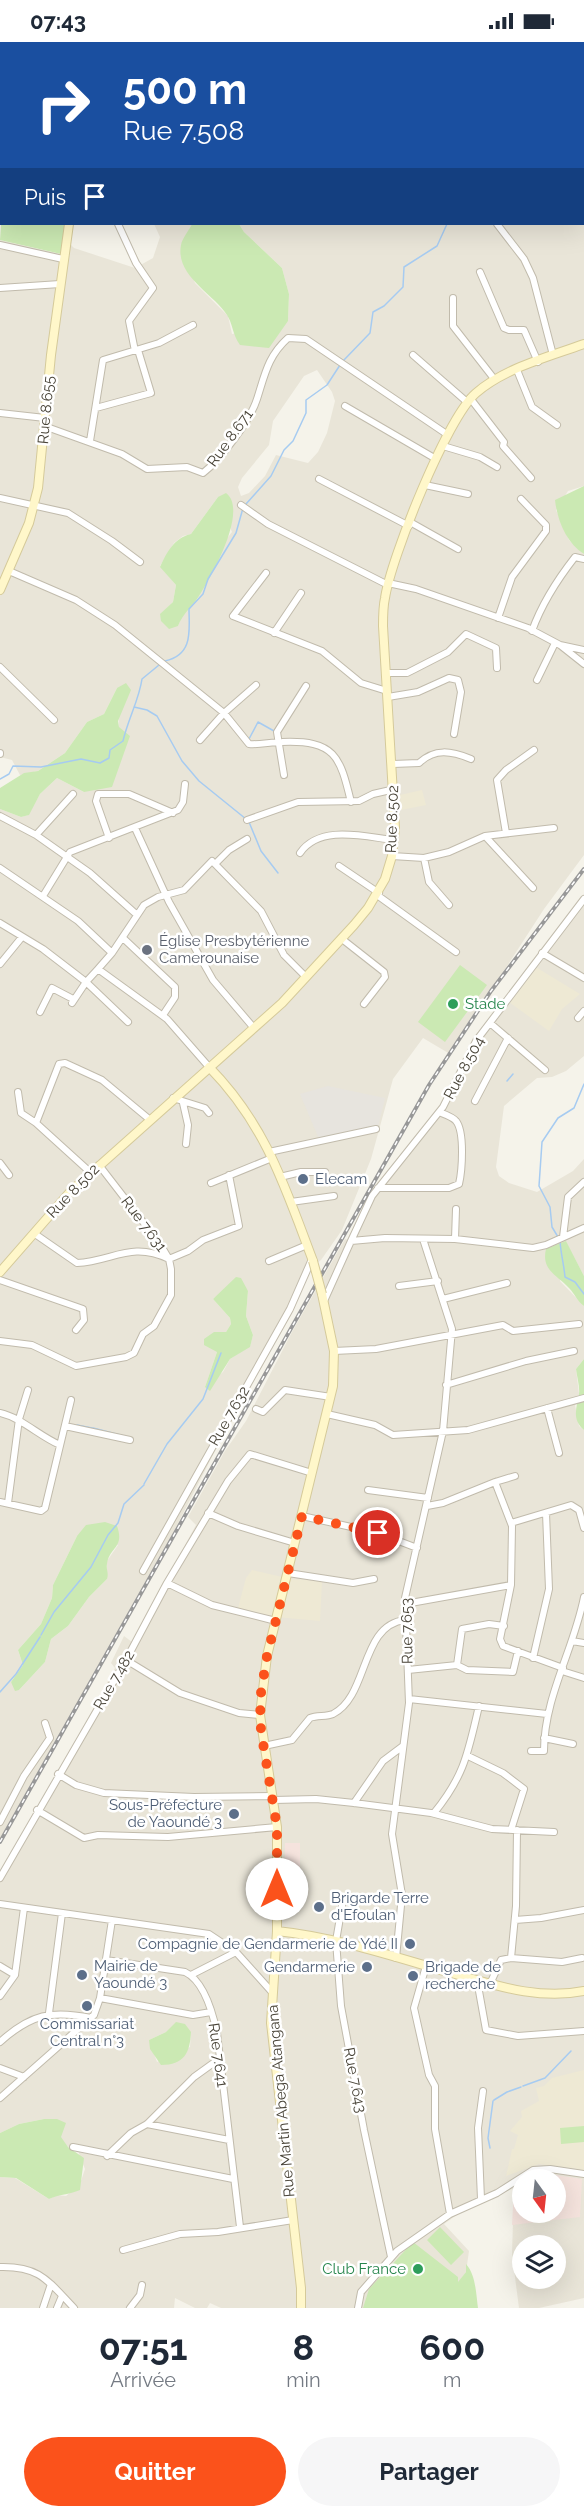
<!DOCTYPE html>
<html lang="fr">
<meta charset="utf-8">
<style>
body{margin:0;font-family:Raleway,sans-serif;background:#f6f6f7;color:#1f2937;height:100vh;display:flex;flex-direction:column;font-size:22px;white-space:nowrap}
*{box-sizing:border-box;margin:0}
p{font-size:20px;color:#747a83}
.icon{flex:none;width:33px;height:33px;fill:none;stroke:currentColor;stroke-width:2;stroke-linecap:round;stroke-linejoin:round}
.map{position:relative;height:2266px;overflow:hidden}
.side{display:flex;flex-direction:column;background:#fff;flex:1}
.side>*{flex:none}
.guide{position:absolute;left:0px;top:0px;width:585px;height:183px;box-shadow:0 6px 24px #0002;background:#1a4fa0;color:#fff;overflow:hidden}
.needle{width:39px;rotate:165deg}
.fabs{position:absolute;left:512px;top:2127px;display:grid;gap:12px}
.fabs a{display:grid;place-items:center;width:54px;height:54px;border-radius:50%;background:#fff;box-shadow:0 6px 24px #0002;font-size:30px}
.pin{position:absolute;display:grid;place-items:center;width:51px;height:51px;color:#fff;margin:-26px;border:3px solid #fff;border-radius:50%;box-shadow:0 2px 6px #0007}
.me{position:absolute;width:66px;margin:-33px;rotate:0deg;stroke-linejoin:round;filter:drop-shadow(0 0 4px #0008)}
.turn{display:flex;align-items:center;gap:21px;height:126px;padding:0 24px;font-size:27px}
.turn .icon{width:78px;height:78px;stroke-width:2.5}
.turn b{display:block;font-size:42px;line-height:51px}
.then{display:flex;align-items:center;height:57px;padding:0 24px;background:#0003;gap:12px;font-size:22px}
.eta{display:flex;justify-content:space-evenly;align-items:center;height:102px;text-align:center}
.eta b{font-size:36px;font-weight:700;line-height:42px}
.action{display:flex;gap:12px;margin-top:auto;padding:12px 24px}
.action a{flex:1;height:69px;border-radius:36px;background:#fb521b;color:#fff;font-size:24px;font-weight:700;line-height:69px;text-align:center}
.action a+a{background:#f6f6f7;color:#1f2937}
.status{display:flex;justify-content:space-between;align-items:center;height:42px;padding:0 30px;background:#fff;direction:ltr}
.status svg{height:16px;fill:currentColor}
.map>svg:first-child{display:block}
.residential{fill:#e9e5d8;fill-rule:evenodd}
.industrial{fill:#e7e4de}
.education{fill:#eee9d4}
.medical{fill:#f5e3dd}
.green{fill:#cbe9b3}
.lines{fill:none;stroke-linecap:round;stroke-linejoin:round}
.stream{stroke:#a6cbf1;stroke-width:1.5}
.street-casing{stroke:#c1bbac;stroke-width:8}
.secondary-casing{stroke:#d5ca9a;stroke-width:10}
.street{stroke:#fff;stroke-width:6}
.secondary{stroke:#fff7ca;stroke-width:8}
.rail-casing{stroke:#989898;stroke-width:4}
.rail{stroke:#fff;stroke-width:1.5;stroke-dasharray:4.5;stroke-linecap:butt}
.secondary-bridge-casing{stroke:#d5ca9a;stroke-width:10;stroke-linecap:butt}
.secondary-bridge{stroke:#fff7ca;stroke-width:8}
.route{stroke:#fb521b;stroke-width:10;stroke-dasharray:0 18}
.worship-dot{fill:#6b7280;stroke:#fff;stroke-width:2}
.leisure-dot{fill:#2e9e5b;stroke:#fff;stroke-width:2}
.service-dot{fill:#5c6f8a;stroke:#fff;stroke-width:2}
.labels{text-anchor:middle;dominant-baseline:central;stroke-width:5;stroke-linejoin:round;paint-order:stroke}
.street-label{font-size:15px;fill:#494438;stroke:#fff}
.worship-label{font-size:15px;fill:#5b616d;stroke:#fff;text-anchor:start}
.leisure-label{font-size:15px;fill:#27864d;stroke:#fff;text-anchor:start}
.service-label{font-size:15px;fill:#4e5e75;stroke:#fff;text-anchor:start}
</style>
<div class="status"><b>07:43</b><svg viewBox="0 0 49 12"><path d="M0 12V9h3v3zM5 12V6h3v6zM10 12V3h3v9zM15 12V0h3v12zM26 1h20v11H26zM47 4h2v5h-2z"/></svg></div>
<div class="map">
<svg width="584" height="2266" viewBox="0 0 584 2266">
<rect width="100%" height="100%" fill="#f5f3ea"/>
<path class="residential" d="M0 0H584V444L568 449 556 468 569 498 584 512V813L544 867 450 1012 423 996 393 1037 371 1117 342 1188 321 1218 308 1228 153 1530 0 1800V767L21 775 28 773 40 752 57 736 84 750 119 685 117 646 104 672 87 680 65 711 38 729 20 733 12 718 0 715V198L60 212 68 184 69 201 74 206 135 226 153 216 160 195 154 182H192L181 204 195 241 228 274 232 292 288 279 289 252 282 226 244 190 239 182H584V2H2L0 105ZM317 328 332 350 335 359 327 391 318 410 308 421 276 413 265 434 249 451 241 454 238 445 242 436 269 403 273 379 304 334ZM218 455 232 490 224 500 198 556 183 571 178 584 160 573 173 560 176 543 160 524 174 501 183 494 191 492ZM231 1243 248 1249 246 1274 253 1293 250 1304 230 1317 223 1330 205 1345 217 1310 214 1290H226L231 1282 230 1276 213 1257ZM77 1494 118 1503 107 1519V1537L89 1555 68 1584 51 1597 45 1620 19 1648 11 1640 23 1623 18 1608 41 1582 52 1556 53 1543Z
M584 857V1014L566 1029 552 1035 537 1036 504 1064 496 1125 499 1134 509 1141 537 1150 573 1129 584 1117V1234L566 1200 560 1239 584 1264V1317L576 1327 579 1352 575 1363 579 1384 584 1388V2256L539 2266H519L512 2212 514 2146 464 2168 444 2182 469 2209 466 2230 458 2241 462 2266H221L210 2261 207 2266H195L175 2256 174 2266H0V2135L15 2136 49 2157 57 2153 66 2154 80 2142 85 2127 78 2109 68 2105 44 2077 19 2082 0 2091V1836L88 1681 86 1680 115 1626 111 1621 124 1594 132 1600 196 1483 188 1475 225 1409 246 1379 292 1290 345 1197 351 1199 367 1164 443 1065 470 1012ZM166 1990H191L190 2005 157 2020 149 1998ZM522 2138H555V2170H522ZM522 2204H555V2236H522Z"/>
<path class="industrial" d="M328 1044 385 1056 378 1084 319 1097 300 1052Z"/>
<path class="education" d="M422 748 426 763 401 768 400 753Z
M534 924 580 952 562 967 549 989 509 960Z
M252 1528 291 1537 322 1539 320 1579 274 1575 238 1566 246 1536Z
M584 2028V2131L580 2130V2127L539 2122 506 2134 512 2107H514L518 2093 510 2089 522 2075 521 2069 539 2059 536 2046 544 2044 552 2036Z"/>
<path class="medical" d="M285 1801H300V1839H273L272 1843 255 1844 256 1824 285 1823Z
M555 2133 582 2137 580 2175 512 2183 514 2146 522 2141V2170H555V2138L528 2137 533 2134Z"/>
<path class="green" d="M2 169V182H68L61 212 0 198Z
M192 182H239L244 190 282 226 289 252 288 279 269 306 240 303C232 292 233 282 227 273 214 252 175 234 181 203 182 197 189 188 192 182Z
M584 444V512C566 501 557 477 555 458Z
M226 451C249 468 211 535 199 554 192 565 183 571 178 584L169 587 161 579 160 572 173 560 176 543 160 525C167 510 174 496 191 492L218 455Z
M126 641 131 648 118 679 119 685 130 694 112 745 84 750 57 736 40 752 29 773 21 775 0 767V746L24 731 38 729 65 711 87 680 104 672 117 646Z
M460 923 487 943 445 1000 418 980Z
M566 1199 584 1234V1264C577 1259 575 1252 569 1246 557 1233 541 1228 546 1207Z
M236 1235 241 1236 248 1249 246 1274 253 1293 250 1305 230 1317 210 1349 205 1345 217 1310 204 1303V1297L214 1290H226L231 1282 230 1276 213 1257Z
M584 1317V1388C571 1377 577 1365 579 1352 580 1345 577 1335 576 1327Z
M105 1480 117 1484C125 1506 109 1505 107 1522 106 1528 109 1531 107 1537L89 1555 68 1584 51 1597 45 1620 19 1648 15 1649 11 1640 23 1623 18 1608 41 1582 52 1556 53 1543 77 1494 86 1483Z
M176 1980 185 1982 191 1990C190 2011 184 2023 161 2023L150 2007 149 1998 166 1990Z
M44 2077H57L66 2081 61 2095 68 2105 84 2116 80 2148C69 2153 59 2152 49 2157L16 2136 0 2135V2091L19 2082Z
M584 2084V2100L561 2102 560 2086Z
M440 2185 464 2210 451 2223 427 2198Z
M413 2200 458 2235V2240L466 2230V2222C476 2233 476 2252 478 2266H363L369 2247Z"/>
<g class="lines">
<path class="stream" d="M583 2 584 1
M343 319 370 291 373 270 384 264 403 245 404 225 437 204 447 182
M246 462 271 434 284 408 293 399 306 371V358L327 343 340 323
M165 619C194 613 189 587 189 567L203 552 208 537 236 491 243 466
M134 665 147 668 157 674 182 719 199 739 246 777
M249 697 258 680 274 689
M0 737 9 732 13 724 41 725 81 717 100 721 109 716 110 708 123 699C128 677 139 658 142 637L159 623
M249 780 261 809 278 831
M507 1039 513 1032
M558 1195 552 1185 550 1165 539 1144 542 1100 558 1076 574 1066 584 1042
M560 1199C561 1213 564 1223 565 1235L575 1240 584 1252
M77 1383 92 1386
M93 1386 124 1394
M144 1442 167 1402 203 1357 221 1311
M41 1593 54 1570 91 1525 108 1493 118 1481 124 1462 144 1443
M0 1650 16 1632 40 1595
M523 2044 545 2036 571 2009
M494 2058 507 2050 521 2045
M490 2106 488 2096 493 2059"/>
<g class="street-casing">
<path id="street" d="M1 0 34 1
M34 0H46
M243 0 251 2
M367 0 368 2
M542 0V2
M131 2V0
M214 2V0
M276 2 278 0
M460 2 461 0
M0 50H2
M0 102H2
M584 150V151
M118 182 136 221 153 246 129 279 135 309
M497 182 524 217 533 236 553 313
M0 203 63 217
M480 230 504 286 509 288H524L538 320
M0 246 60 242
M453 256V284L495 338
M413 313 467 360
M517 328 532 365 557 383
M470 356 504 400 503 404 531 436
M345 364 436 417
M96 366 151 351 138 308
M0 371 45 376
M44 384 122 412 147 427 187 425 203 431C221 417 250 379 257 357 265 332 268 314 288 296L306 297 448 393
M90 399 103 318 159 301 193 283
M443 404 480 415 497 425
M319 437 409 484
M425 443 468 452
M0 456 68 471 112 499 140 520
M241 463 268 482 388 543
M410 480 458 507
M9 529 76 558 115 583 224 671 249 702C259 703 271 700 282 700 335 698 340 714 351 760
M266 531 233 574 322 609 361 641 387 649
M388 541 416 547 528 586 560 603 584 608
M498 576 512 535 546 489V483L521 457
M532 589C542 561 557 538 575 515L584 517
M274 591 301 551
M560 603 584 622
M0 625 54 678
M386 631H407L413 628 448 610 466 592 496 606 497 626
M537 638 555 601
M388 655 418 650 449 636 458 638 461 650 454 692
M200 698 224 671 256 643
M0 711V712
M393 722 419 721C435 706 451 709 471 717
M284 733 277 690 306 644
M73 752 36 793 90 831 136 872
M0 774 36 793
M247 778 298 760 359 759 373 752 395 747
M135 786 169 860 213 938 253 985
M506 791 497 738 506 728 534 708
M485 794 554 786
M109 796 96 759 98 752H129L173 771
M300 811C320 782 365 795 394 798
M392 814 424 816 449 810 485 794 533 846
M424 816 429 840 449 863
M215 822 229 808 247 797
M339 824 379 851
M0 826 78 879 112 911 98 927
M377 853 456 910
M43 854 70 810 178 768 183 760 185 742
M0 881 43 907 86 940 98 927 167 977 209 1025
M123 896 175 945V955L163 973
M342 897 384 930 385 935 364 962
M112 911 144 863 158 855 184 848 212 819 261 869 284 913 306 935
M542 911 584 936
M0 922 22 895
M72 961 86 940 128 980
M40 970 52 946 73 957
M578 976 584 969
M490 981 545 1028
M18 1050 21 1071 36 1081
M173 1056 205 1066 209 1071
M475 1059 508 996
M183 1061 188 1083 186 1102
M269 1110 376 1087
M0 1121 9 1133
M90 1130 36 1081 59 1022 65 1021 102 1038 149 1077
M280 1135 301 1130H325
M211 1141 272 1116
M378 1146H449L459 1142C462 1129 465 1090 456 1079 453 1075 444 1072 439 1070
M291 1160 334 1154
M35 1192 77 1221C113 1219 131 1199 169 1217L188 1209 203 1198 239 1184 229 1133
M563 1195 568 1155 584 1140
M455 1197 456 1167
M351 1199 372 1154 443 1065 476 999 584 857
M269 1219 307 1203
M0 1238 83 1267 84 1278 76 1288
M399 1244 438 1239
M443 1257 507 1241
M324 1259 351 1199 385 1196 455 1197 533 1206 546 1203 584 1186
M0 1299 32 1303 76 1324 126 1315 134 1311 143 1292 154 1284 171 1253V1227L169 1217 160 1202 99 1123
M334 1309 376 1307 503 1283 513 1289 579 1282
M446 1343 526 1319 574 1309
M547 1366 559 1411
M256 1367 263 1370 285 1348 331 1355
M0 1371C22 1376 39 1394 60 1403
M327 1372 375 1383 393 1393 468 1388 584 1356
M65 1384 130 1398
M495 1440 515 1434
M368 1448 428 1456
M0 1460 41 1469 45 1466 71 1358
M8 1461 19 1377 28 1348
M208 1471 238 1484 295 1501
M302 1474 378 1491 417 1506
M511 1481 571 1463 579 1468 584 1486
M143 1529 290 1267 312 1217
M288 1531 353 1541 374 1537
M167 1541 228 1439 250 1412 312 1431
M511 1543 500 1597 503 1604 563 1626
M405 1562 511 1543 512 1484 495 1440 443 1461 427 1464
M572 1599 584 1601
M533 1616 549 1547 546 1471
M126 1618 180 1651 239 1671 260 1673
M457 1623 467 1628 513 1630 518 1609
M457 1623 462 1587 489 1582 504 1584
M408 1628 457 1623
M562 1629 584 1636
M409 1657 547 1672
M544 1696 573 1702
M264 1704 292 1698 310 1676C317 1673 326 1675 333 1672 369 1654 360 1583 405 1578
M531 1709H544C544 1655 574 1607 584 1555
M468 1714 503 1731 524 1747 511 1788
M58 1732 76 1743 104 1751 194 1755 273 1754
M274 1758 316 1757 354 1761 431 1771 492 1787 554 1790
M354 1761 383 1719 403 1704
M37 1768 84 1796 98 1793 168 1795 277 1785
M434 1771C465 1733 468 1710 479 1664
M0 1780 24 1734 50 1696 45 1681
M0 1836 126 1618 167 1541 212 1563 276 1579
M343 1858 336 1899 341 1964 364 2088 391 2215
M0 1862 209 1892 236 1910 271 1949
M515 1878 541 1876 584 1868
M396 1916 402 1853 392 1792 409 1661 405 1556 443 1389 452 1287 423 1197
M511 1916 562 1920 582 1916
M106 1918 185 1930C204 1939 213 1972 217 1991L240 2185
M0 1924 15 1933
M426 1924 414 1966 429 2033 435 2044V2087L450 2172
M191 1933 236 1910
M477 1938 486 1988 518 1994 584 1989
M490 1942 501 1918 511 1916 516 1864 517 1788
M0 1954 15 1933 24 1866
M100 1956 193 1973 211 1970
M49 1971 62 1871
M0 2000C31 1972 52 1968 91 1976
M0 2026 24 2035
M0 2056 94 1973 100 1956 112 1878
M147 2082 229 2098
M73 2105 233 2137
M107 2114 131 2091 147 2082 194 2035 219 2017
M481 2157 478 2086 483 2049
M123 2208 180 2192 218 2190 293 2178
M0 2225C40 2224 48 2239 74 2266
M43 2266 51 2242
M57 2266 62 2254
M130 2266 140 2253 142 2243
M358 2266 361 2250 397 2209 450 2172 497 2151 533 2128 550 2127 584 2132"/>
</g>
<g class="secondary-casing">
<path id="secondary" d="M87 2V0
M0 548 29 481 38 446 51 313 69 182
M209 1025C266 1083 285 1145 313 1219
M0 1230 70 1150 282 961 354 883 368 866 385 837 392 814 395 786 383 584C383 575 383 565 385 556 391 516 447 376 476 351 505 326 548 315 584 302
M277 1889C334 1895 389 1913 444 1929 489 1941 536 1959 584 1949
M301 2266V2246L271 1981 277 1889V1785L260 1673 267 1614 333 1344 334 1309 322 1252"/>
</g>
<use href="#street" class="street"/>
<use href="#secondary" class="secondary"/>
<g class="rail-casing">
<path id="rail" d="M0 1800 429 1043 491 949 584 827"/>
</g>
<use href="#rail" class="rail"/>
<g class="secondary-bridge-casing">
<path id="secondary-bridge" d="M313 1219 322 1252"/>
</g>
<use href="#secondary-bridge" class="secondary-bridge"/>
</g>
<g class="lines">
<path class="route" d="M277 1847V1785L261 1689 260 1657 267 1614 302 1474 378 1491"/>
</g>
<circle class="worship-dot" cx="147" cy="908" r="6"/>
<g class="leisure-dot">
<circle cx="453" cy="962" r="6"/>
<circle cx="418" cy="2227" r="6"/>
</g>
<g class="service-dot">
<circle cx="303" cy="1137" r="6"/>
<circle cx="234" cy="1772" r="6"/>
<circle cx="319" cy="1865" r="6"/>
<circle cx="410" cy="1902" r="6"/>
<circle cx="367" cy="1925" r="6"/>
<circle cx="82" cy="1933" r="6"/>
<circle cx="413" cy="1934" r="6"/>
<circle cx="87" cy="1964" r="6"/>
</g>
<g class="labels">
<g class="street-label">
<text transform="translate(46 368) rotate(-85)">Rue 8.655</text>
<text transform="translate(230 396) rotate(-54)">Rue 8.671</text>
<text transform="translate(392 777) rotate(-88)">Rue 8.502</text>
<text transform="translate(464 1026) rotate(-62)">Rue 8.504</text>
<text transform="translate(73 1149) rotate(-46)">Rue 8.502</text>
<text transform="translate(144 1182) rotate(53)">Rue 7.631</text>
<text transform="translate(229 1374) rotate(-60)">Rue 7.632</text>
<text transform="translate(407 1589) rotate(-91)">Rue 7.653</text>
<text transform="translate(114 1638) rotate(-60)">Rue 7.482</text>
<text transform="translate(218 2013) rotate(82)">Rue 7.641</text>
<text transform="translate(355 2038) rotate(79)">Rue 7.643</text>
<text transform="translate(281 2059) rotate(-95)">Rue Martin Abega Atangana</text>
</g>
<g class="worship-label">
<text x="159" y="899">Église Presbytérienne<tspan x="159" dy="17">Camerounaise</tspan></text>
</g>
<g class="leisure-label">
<text x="465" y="962">Stade</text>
<text x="406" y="2227" text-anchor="end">Club France</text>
</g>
<g class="service-label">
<text x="315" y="1137">Elecam</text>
<text x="222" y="1763" text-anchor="end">Sous-Préfecture<tspan x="222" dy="17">de Yaoundé 3</tspan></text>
<text x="331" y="1856">Brigarde Terre<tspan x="331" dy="17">d'Efoulan</tspan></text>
<text x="398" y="1902" text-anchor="end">Compagnie de Gendarmerie de Ydé II</text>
<text x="94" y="1924">Mairie de<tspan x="94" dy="17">Yaoundé 3</tspan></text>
<text x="355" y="1925" text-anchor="end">Gendarmerie</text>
<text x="425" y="1925">Brigade de<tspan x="425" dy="17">recherche</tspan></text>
<text x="87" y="1982" text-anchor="middle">Commissariat<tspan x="87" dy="17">Central n°3</tspan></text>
</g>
</g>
</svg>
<div class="fabs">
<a><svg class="needle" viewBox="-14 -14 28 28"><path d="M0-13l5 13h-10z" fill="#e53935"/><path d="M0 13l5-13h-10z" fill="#747a83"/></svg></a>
<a><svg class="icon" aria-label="layers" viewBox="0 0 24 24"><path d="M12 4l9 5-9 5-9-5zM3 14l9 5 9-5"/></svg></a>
</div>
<div class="pin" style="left:378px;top:1491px;background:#d93025"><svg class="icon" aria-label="arrive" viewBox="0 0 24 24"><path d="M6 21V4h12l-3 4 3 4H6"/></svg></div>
<svg class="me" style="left:277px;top:1847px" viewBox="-20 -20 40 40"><circle r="19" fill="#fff"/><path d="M0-13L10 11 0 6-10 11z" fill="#fb521b"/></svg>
<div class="guide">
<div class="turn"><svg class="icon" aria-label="right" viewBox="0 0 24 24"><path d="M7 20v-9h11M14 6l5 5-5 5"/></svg><div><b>500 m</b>Rue 7.508</div></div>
<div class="then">Puis<svg class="icon" aria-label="arrive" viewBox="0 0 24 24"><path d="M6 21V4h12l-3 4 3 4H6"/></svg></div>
</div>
</div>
<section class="side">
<div class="eta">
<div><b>07:51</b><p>Arrivée</p></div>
<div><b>8</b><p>min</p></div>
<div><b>600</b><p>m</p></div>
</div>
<div class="action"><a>Quitter</a><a>Partager</a></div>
</section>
